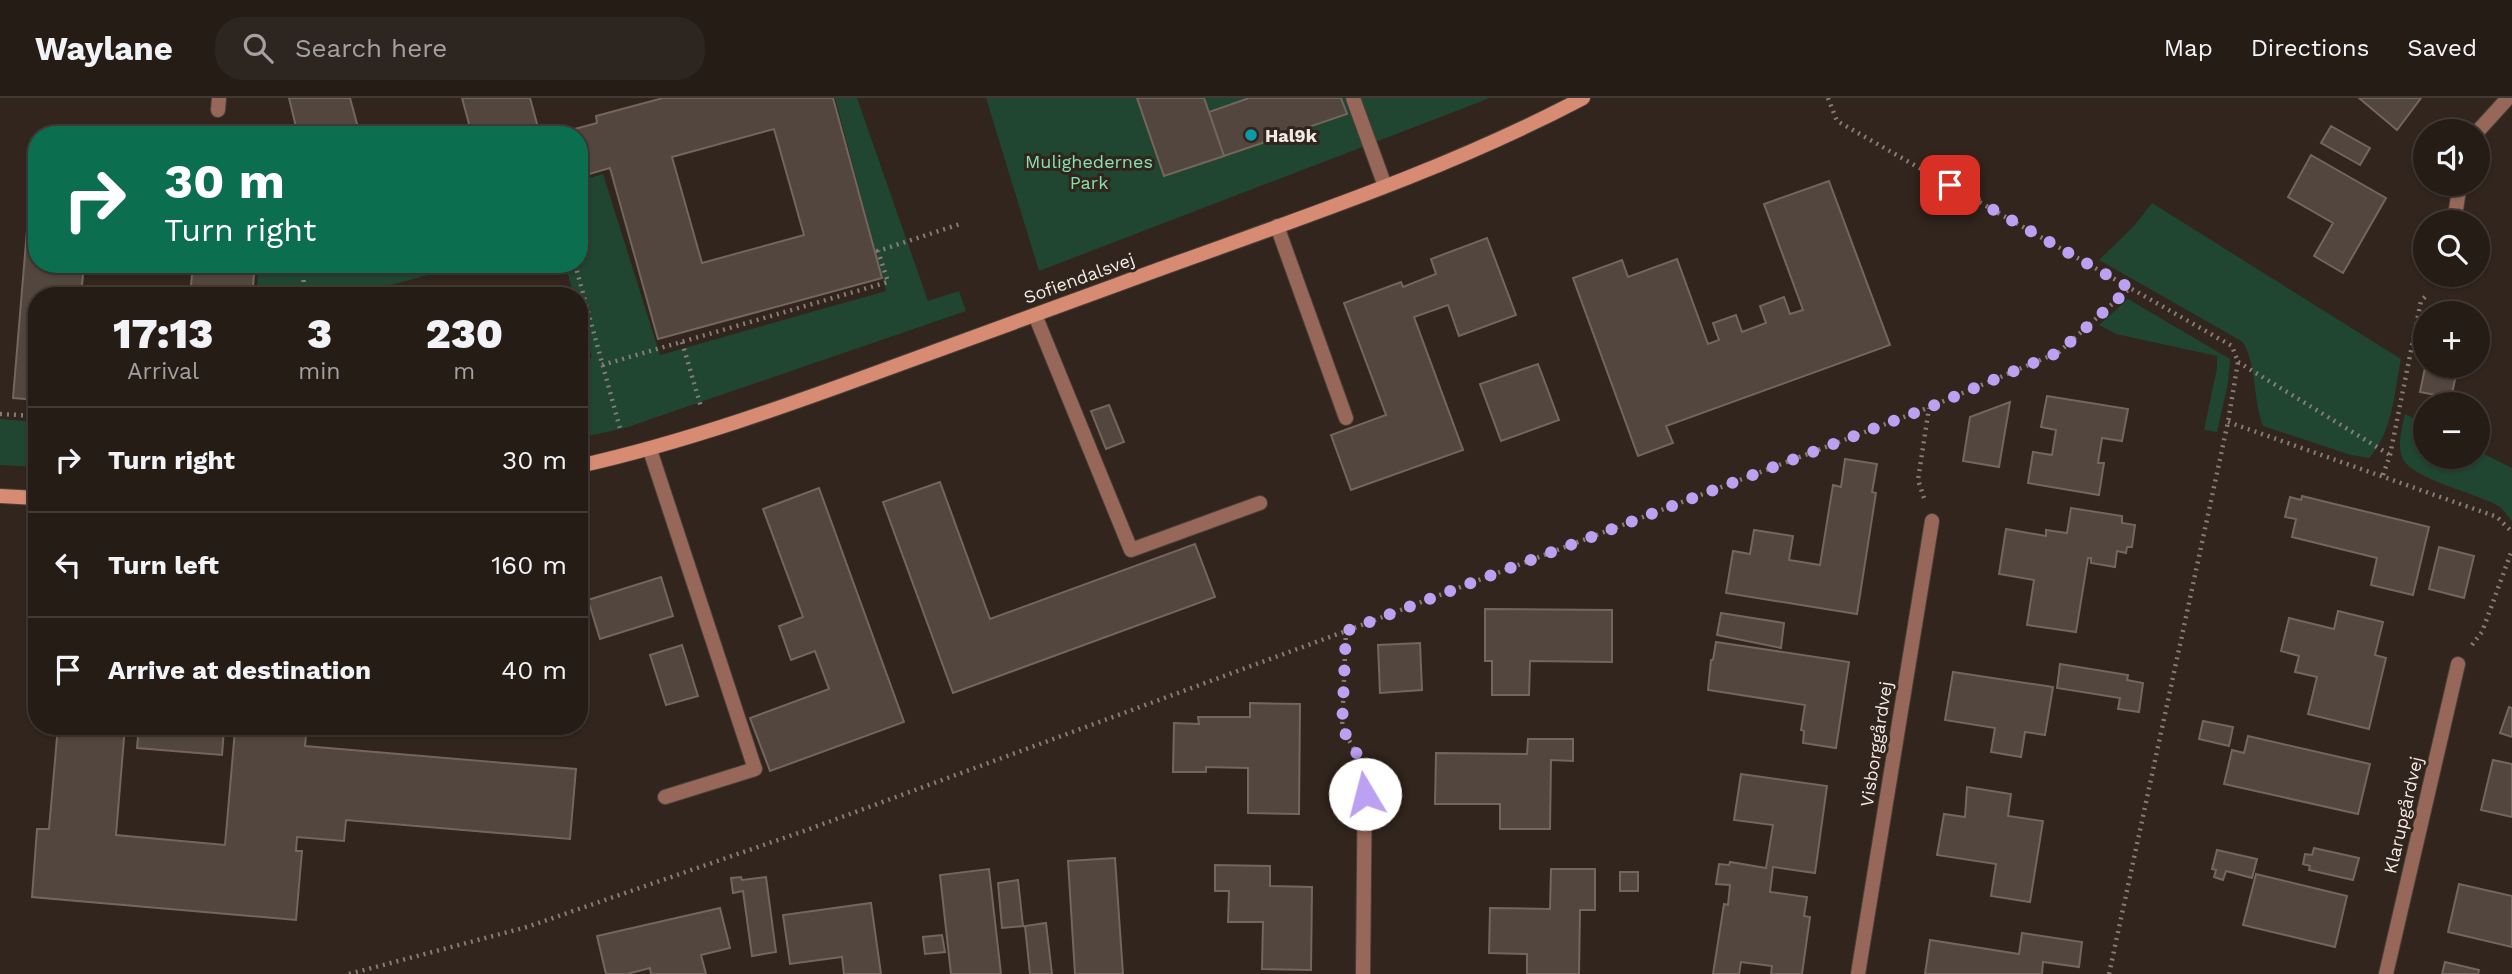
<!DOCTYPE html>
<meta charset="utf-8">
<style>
body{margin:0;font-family:"Work Sans",sans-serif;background:#2d251f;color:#f1f3f6;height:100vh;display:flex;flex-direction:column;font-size:26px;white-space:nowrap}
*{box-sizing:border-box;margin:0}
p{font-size:23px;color:#a3a1a1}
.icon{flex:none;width:38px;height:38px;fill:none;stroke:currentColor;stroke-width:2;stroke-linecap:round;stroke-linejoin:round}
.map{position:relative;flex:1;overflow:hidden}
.details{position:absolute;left:28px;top:189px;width:560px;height:448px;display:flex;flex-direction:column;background:#251c16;border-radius:28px;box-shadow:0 2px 5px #0004,0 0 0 2px #423a35}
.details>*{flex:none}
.top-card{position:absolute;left:28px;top:28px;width:560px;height:147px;border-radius:28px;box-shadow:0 2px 5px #0004,0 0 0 2px #423a35;background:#0b6e4f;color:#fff;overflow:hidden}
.buttons{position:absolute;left:2413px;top:21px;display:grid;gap:14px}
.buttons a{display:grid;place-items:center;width:77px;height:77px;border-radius:50%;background:#251c16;box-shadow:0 2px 5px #0004,0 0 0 2px #423a35;font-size:35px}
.pin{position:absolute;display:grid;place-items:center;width:60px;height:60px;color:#fff;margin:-30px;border-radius:14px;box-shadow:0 4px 10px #0006}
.me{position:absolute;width:77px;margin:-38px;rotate:352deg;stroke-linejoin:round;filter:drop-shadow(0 0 5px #0008)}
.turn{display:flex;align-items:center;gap:24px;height:147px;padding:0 21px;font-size:32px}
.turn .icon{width:91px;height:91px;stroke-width:2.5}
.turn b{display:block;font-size:49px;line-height:60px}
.eta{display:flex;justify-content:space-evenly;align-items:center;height:119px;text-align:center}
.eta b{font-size:42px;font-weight:800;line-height:49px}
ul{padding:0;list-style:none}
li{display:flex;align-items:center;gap:21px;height:105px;padding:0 21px;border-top:2px solid #423a35}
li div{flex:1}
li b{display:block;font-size:26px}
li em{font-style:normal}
header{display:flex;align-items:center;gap:42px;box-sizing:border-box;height:98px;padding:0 35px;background:#251c16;border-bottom:2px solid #423a35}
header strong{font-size:33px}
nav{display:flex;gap:38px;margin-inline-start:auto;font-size:24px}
.search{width:490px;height:63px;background:#2d251f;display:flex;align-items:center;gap:18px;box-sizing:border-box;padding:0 24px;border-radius:28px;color:#a3a1a1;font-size:26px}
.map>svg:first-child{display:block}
.green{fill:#204531}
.building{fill:#53463e;stroke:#74665d;stroke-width:2;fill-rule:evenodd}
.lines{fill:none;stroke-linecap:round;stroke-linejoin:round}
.lane-casing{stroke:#4c4139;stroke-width:16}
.street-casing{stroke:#4c4139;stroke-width:16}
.secondary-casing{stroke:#4c4139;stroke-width:16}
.path{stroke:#867b75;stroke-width:4.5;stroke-dasharray:2 5;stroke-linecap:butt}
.lane{stroke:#976859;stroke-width:14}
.street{stroke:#976859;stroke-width:14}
.secondary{stroke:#d78b73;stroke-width:14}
.route{stroke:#bca0f2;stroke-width:12;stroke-dasharray:0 21.6}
.culture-dot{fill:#0f9aa8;stroke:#31251d;stroke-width:2.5}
.labels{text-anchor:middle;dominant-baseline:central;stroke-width:6;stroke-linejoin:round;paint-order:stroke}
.poi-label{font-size:18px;font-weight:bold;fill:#f2eae5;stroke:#31251d;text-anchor:start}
.park-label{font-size:18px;fill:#85e2ae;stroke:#31251d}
.street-label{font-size:18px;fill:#f2eae5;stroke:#31251d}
</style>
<header>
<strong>Waylane</strong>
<div class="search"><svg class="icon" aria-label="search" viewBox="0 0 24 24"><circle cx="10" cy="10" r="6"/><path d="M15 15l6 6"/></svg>Search here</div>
<nav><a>Map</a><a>Directions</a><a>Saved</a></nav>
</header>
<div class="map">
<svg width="2512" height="876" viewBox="0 0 2512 876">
<rect width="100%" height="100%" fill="#31251d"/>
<path class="green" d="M835 0H857L928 203 959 193 966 213 625 330 579 340V263L592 259 579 215V198H574L565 166H579V83L603 76 660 257 886 193Z
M986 0H1490L1039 173Z
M2152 105 2401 261C2394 295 2393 334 2369 360L2351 357 2263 328C2252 298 2258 272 2243 244L2099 162 2135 127Z
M259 166H294V170L299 171 308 177 344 166H469L350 198H256Z
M2128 201 2230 261 2228 285 2217 334 2204 332 2217 270V258L2116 236 2099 227Z
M2405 316 2425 326 2426 359H2478V353L2512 370V423C2507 417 2503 411 2497 407 2475 395 2409 380 2402 359 2397 345 2402 330 2405 316Z
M0 321 37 324V369L0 367Z"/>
<path class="building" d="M289 0H350L360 37H298Z
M462 0H530L540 37H472Z
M663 0H833L882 180 658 241 610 70 579 79V37H552L597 25 596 18ZM774 31 804 137 702 165 672 59Z
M1137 0H1204L1224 58 1164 78Z
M1249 0H1341L1347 16 1224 58 1209 14Z
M2359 0H2421L2397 32Z
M2331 28 2370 50 2360 67 2321 45Z
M2311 57 2386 100 2343 175 2314 158 2333 125 2288 99Z
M32 72 37 73V166H84L81 198H37V302L13 300Z
M1829 83 1890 247 1666 328 1673 345 1638 358 1573 180 1622 162 1628 179 1677 161 1708 246 1719 242 1713 225 1736 217 1742 234 1766 225 1760 208 1784 199 1790 216 1803 212 1764 106Z
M1487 140 1516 217 1459 238 1448 207 1414 219 1463 352 1351 392 1331 337 1386 317 1344 205 1401 184 1403 189 1436 176 1431 161Z
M193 166H255L252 198H190Z
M2426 265V268H2458L2451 300 2420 294Z
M1538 266 1559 322 1501 343 1480 286Z
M2047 298 2128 311 2122 343 2102 340 2098 365H2104L2099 397 2028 385 2033 354 2052 357 2056 332 2041 329Z
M2010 304 1999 369 1963 363 1970 319Z
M1109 307 1124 344 1106 351 1091 313Z
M1845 361 1877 366 1872 394 1876 395 1857 516 1726 495 1733 453 1750 456 1754 432 1793 438 1789 462 1820 467 1833 387 1841 389Z
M940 384 990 521 1195 446 1215 499 953 595 883 404Z
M819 390 904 624 770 673 750 620 829 591 815 553 791 562 779 528 803 519 763 411Z
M2302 398 2429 429 2413 497 2371 487 2377 460 2292 439 2296 421 2285 419 2290 399 2301 402Z
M2071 410 2122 418V425L2135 427 2132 449H2127L2126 455 2117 453 2115 469 2091 465V460H2088L2076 534 2027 527 2034 482 1999 476 2006 431 2046 438V432L2067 435Z
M2439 449 2474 458 2464 500 2429 491Z
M661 479 673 518 600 541 588 502Z
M1485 511 1612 512V564L1530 563 1529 597H1492V563H1485Z
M2338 513 2383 524 2375 557 2386 560 2369 631 2308 616 2317 579 2295 574 2299 558 2281 553 2289 520 2334 531Z
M1721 515 1784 525 1781 550 1717 537Z
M1716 544 1849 564 1836 650 1803 645 1804 633 1801 632 1805 607 1708 592 1711 562H1713Z
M1420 545 1422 592 1380 595 1378 547Z
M682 547 698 598 666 607 650 557Z
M2060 566 2128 577 2127 582 2143 585 2139 614 2118 611 2120 600 2057 590Z
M1953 574 2053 589 2045 637 2025 634 2021 659 1991 654 1995 630 1945 622Z
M1250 605 1300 606 1299 716 1248 715V670L1206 669V674H1173L1174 625 1199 626 1198 619H1250Z
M2509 609 2512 610V639L2500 635Z
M2203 623 2233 629 2229 648 2199 641Z
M58 628H125L116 737 225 747 235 632 306 638 305 648 576 671 570 741 346 722 344 743 297 739 296 753H302L296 822 32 799 37 731H49Z
M139 628 224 631 222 657 137 650Z
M2248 638 2370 666 2358 716 2224 686 2232 652 2244 655Z
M1528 641H1573V663L1551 662 1550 731H1500V706H1435L1436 655 1527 656Z
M2493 662 2512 666V719L2481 712Z
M1741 676 1827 688 1815 775 1773 769 1770 794 1807 799 1804 818 1810 819 1802 876H1771L1772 868 1741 864 1739 876H1713L1724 806 1728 807 1730 787 1716 786 1719 766 1729 767 1730 764 1766 770 1773 727 1734 722Z
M1967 689 2011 696 2008 718 2043 723 2030 804 1991 798 1996 766 1937 757 1944 716 1965 719Z
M2314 750 2359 760 2353 782 2309 772 2310 768 2303 766 2305 756 2312 757Z
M2217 752 2257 761 2252 780 2226 773 2223 782 2214 779 2216 772 2212 771Z
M1115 760 1123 876H1075L1068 763Z
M1215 767 1270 768V788L1312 789 1311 872 1262 871 1263 824H1228L1229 793H1215Z
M989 771 1001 876H951L940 777Z
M1551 771H1595V812H1580L1579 876H1527V856L1489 855 1490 810 1550 811Z
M1620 774H1638V793H1620Z
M2256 776 2347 798 2335 849 2243 827Z
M741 779 742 782 766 779 776 854 752 858 743 793 733 795 731 780Z
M1018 782 1023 828 1002 830 998 785Z
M2459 786 2512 798V849L2448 834Z
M871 805 881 876H844L842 859 790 866 783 817Z
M720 810 730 850 701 857 706 876H651L650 870 627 876H606L597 838Z
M1046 825 1052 876H1030L1025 828Z
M2022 835 2082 844 2079 869 2043 864 2042 876H1925L1930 842 2019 856Z
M942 837 945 854 925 856 923 839Z
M2445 864 2479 872 2478 876H2442Z"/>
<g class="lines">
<g class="lane-casing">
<path id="lane" d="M1353 0 1385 88
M218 12 219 0
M1277 128 1346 320
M1035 217 1131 452 1260 405
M650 352 755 671 665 699"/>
</g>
<g class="street-casing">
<path id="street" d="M2478 33 2508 0
M2454 124 2460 86
M2445 180 2446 177
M1363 876 1365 670
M1858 876 1932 423
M2386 876 2458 566"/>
</g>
<g class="secondary-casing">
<path id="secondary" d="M579 368C686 344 789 307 892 269 967 242 1043 214 1119 186 1275 128 1435 78 1583 0
M0 398 37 400"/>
</g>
<path class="path" d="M1828 0 1837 23 2232 248 2238 264 2228 324 2109 876
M575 166 621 334
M303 198 304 171 321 166
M682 244 701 309
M2238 264 2390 357
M602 267 888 184 878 153 960 126
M0 316 37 318
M2228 324 2497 419 2512 434
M2383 377 2390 357 2421 203 2428 196
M1924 400 1918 382 1929 310
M1346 533 1342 630 1354 651
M2472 547 2482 534 2512 452
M349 876 527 829 804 733 1346 533 1930 309 2059 254 2130 190"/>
<use href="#lane" class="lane"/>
<use href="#street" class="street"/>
<use href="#secondary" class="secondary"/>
</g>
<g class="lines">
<path class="route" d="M1365 696V670L1342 630 1346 533 1930 309 2059 254 2130 190 1950 87"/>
</g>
<circle class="culture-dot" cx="1251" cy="37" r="7"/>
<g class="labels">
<g class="poi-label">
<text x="1265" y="37">Hal9k</text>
</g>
<g class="park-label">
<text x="1089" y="63">Mulighedernes<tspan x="1089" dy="21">Park</tspan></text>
</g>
<g class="street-label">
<text transform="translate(1079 180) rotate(-20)">Sofiendalsvej</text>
<text transform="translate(1876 646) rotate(-81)">Visborggårdvej</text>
<text transform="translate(2403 717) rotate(-77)">Klarupgårdvej</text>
</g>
</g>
</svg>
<div class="buttons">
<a><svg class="icon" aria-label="sound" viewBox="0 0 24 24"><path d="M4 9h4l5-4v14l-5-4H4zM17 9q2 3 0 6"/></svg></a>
<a><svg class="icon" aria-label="search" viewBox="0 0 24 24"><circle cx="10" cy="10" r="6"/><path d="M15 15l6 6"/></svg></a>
<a>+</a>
<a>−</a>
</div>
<div class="pin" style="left:1950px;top:87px;background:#d93025"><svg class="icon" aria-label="arrive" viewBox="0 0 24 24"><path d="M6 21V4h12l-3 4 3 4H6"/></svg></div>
<svg class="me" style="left:1365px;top:696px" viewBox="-20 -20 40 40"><circle r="19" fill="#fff"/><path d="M0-13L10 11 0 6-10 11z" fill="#bca0f2"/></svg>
<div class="top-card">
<div class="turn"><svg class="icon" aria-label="right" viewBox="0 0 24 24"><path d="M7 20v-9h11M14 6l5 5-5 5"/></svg><div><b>30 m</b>Turn right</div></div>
</div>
<section class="details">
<div class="eta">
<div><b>17:13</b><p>Arrival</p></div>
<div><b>3</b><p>min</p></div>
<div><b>230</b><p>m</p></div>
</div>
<ul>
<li><svg class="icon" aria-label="right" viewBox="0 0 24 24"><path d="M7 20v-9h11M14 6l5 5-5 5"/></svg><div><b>Turn right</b></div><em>30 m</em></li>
<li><svg class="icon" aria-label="left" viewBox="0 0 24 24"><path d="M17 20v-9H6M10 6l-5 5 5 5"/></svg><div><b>Turn left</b></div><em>160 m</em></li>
<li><svg class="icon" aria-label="arrive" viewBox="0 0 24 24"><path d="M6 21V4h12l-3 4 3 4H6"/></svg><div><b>Arrive at destination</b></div><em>40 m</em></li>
</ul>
</section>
</div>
